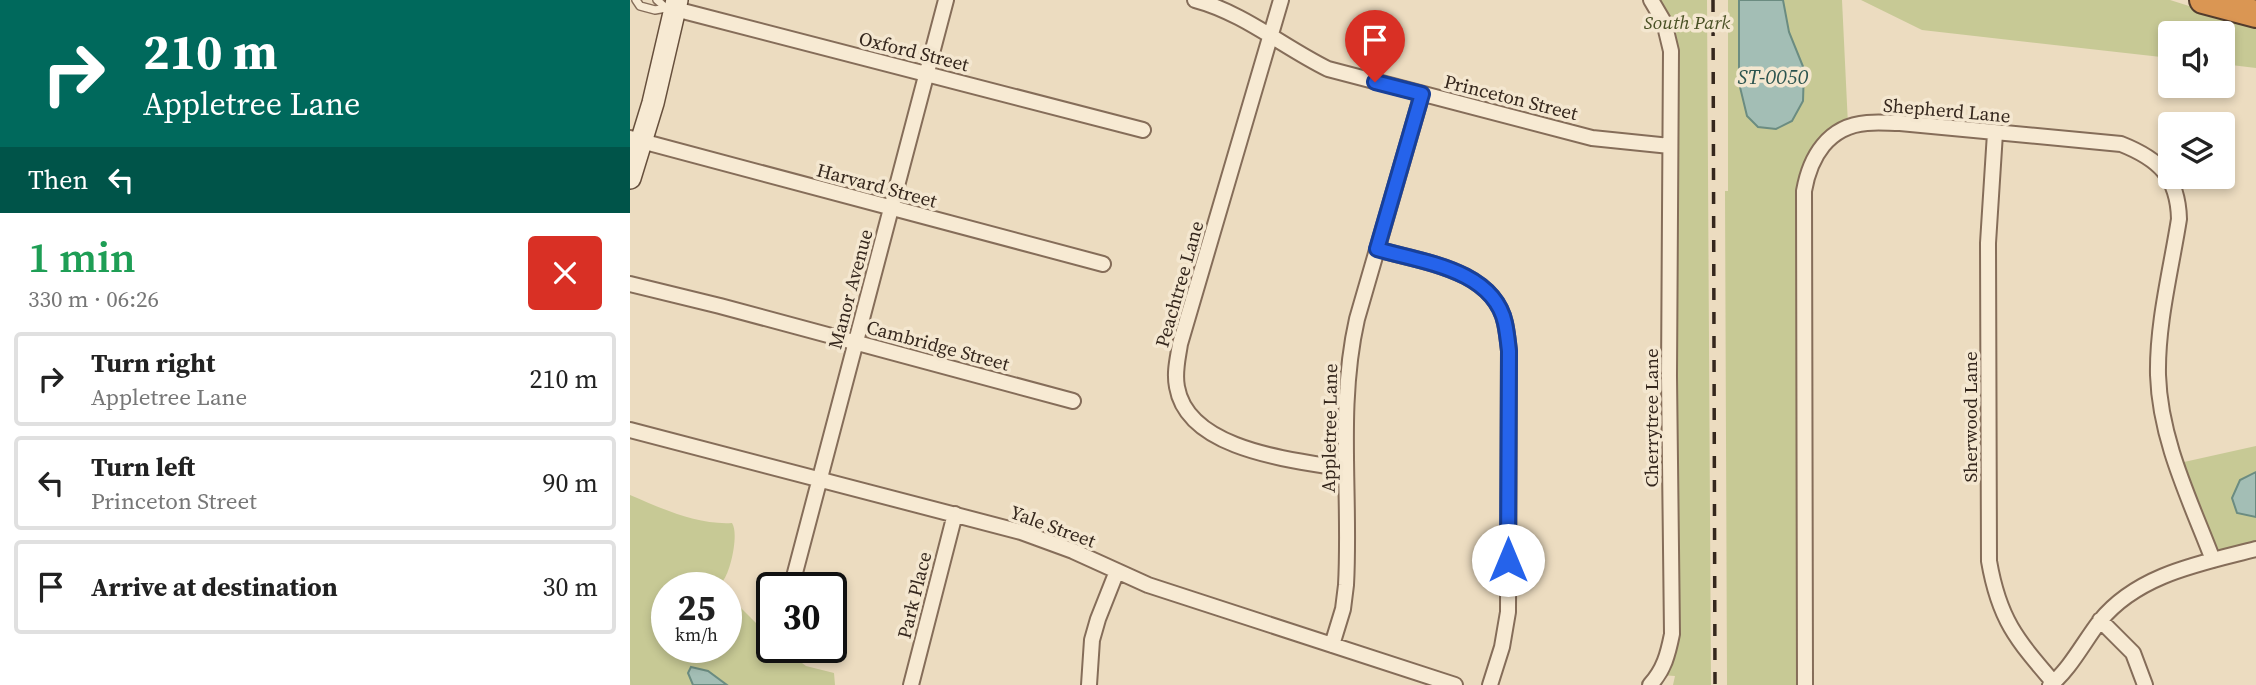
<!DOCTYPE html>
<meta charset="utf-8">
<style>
body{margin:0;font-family:"Source Serif 4",serif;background:#f2f2f2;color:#222;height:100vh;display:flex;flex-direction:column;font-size:26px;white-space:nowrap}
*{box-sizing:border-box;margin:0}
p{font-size:23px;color:#767676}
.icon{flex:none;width:38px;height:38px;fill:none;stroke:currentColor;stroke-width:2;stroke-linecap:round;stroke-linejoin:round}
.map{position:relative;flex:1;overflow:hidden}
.drawer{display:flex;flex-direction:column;background:#fff;width:630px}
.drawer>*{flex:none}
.top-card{background:#00695c;color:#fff;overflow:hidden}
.tools{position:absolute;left:1528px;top:21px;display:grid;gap:14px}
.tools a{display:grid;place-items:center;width:77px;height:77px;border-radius:7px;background:#fff;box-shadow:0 4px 10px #0003;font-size:35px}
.speed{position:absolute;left:21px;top:572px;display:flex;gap:14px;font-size:35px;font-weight:700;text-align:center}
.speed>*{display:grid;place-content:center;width:91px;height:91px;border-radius:50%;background:#fff;box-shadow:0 4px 10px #0003;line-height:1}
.speed small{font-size:18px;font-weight:400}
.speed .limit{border:4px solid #111;border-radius:10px;background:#fff;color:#111}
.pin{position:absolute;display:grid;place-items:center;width:60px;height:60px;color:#fff;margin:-72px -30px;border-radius:50% 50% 50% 0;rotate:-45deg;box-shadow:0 0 7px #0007}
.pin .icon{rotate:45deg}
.me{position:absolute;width:77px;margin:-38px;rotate:0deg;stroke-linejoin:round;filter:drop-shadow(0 0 5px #0008)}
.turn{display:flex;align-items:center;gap:24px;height:147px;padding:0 28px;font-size:32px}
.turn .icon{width:91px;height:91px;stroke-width:2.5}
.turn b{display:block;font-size:49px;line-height:60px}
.then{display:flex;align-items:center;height:66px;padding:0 28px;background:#0003;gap:14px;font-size:26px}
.round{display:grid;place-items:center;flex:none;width:74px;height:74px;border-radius:7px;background:#f2f2f2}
.headline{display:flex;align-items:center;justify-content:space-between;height:119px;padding:0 28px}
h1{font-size:42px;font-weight:600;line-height:52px;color:#1e9e55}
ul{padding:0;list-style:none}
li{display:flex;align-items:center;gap:21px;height:94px;margin:0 14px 10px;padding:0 14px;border:4px solid #e0e0e0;border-radius:7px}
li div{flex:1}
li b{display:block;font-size:26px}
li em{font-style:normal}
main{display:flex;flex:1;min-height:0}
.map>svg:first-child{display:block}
.green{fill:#c7c995}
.water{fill:#a3beb5;stroke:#6b8c81;stroke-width:2}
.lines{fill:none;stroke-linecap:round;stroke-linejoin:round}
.service-casing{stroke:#856d59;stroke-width:10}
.minor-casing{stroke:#856d59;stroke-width:18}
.secondary-casing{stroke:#664f3c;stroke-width:24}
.motorway-casing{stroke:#523c2d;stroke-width:30}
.service{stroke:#f7ead3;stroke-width:7}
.minor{stroke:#f7ead3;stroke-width:14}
.secondary{stroke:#f7ead3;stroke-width:21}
.motorway{stroke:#da9653;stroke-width:26}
.rail{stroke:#35271d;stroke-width:3.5;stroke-dasharray:12 12;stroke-linecap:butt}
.route-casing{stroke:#184099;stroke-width:18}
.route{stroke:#2563eb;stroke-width:12}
.labels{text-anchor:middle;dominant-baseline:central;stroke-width:7;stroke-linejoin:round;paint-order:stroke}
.park-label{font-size:19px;font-style:italic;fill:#485024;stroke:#f4e7d0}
.street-label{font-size:19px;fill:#35271d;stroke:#f4e7d0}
.water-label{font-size:21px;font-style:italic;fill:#2c544f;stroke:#f4e7d0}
</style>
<main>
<section class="drawer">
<div class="top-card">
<div class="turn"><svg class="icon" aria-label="right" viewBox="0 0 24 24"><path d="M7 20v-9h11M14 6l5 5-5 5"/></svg><div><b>210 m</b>Appletree Lane</div></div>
<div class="then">Then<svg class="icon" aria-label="left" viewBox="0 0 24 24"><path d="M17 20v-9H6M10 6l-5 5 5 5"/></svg></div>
</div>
<div class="headline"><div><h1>1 min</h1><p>330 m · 06:26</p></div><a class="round" style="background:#d93025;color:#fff"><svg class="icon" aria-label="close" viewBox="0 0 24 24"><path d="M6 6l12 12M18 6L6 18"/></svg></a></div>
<ul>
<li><svg class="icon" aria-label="right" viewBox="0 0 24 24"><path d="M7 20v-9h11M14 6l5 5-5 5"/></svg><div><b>Turn right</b><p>Appletree Lane</p></div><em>210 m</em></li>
<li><svg class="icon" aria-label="left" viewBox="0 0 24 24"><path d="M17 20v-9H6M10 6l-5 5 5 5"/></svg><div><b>Turn left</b><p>Princeton Street</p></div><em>90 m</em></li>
<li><svg class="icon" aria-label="arrive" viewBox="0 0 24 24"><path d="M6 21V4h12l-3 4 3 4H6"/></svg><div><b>Arrive at destination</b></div><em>30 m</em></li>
</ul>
</section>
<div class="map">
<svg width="1626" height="685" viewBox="0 0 1626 685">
<rect width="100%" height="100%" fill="#ecdcc0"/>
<path class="green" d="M1021 0H1077L1081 685H1043L1045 676 1029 675 1037 658 1041 51Z
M1098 0H1212L1218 125 1176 170 1175 685H1097L1095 191H1098Z
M1231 0H1540L1626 27V68L1593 64 1592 33H1540V58L1292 30Z
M1626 446V549L1583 560 1545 464Z
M0 495C33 509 67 525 102 523 109 533 101 571 93 581L96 588H37V648H96V588L99 596 142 639V648H152L176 666 204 673 205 685H97L90 679 58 673 63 685H0Z"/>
<path class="water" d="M1109 0H1153L1159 32 1174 69 1173 101 1162 121 1146 129 1128 127 1117 116 1109 83Z
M1626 472V517L1607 513 1602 498 1610 480Z
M61 667 78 671 97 685H63L58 673Z"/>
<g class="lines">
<g class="service-casing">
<path id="service" d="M6 0 10 6 25 10 36 8 43 9
M27 0 36 8"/>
</g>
<g class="minor-casing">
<path id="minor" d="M565 0C614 13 653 47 698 69L962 138 1040 146
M651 0 550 344C548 358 544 372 547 387 558 451 664 460 716 469
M45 9 513 130
M1365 133 1358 243 1359 561C1369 619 1386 639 1424 683
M0 138 473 264
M747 249C791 262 863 269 875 323 877 332 878 342 879 351L878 612 872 647 860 685
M0 284 90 306 443 401
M0 430 391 532 443 551 518 585 825 685
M161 588 316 0
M1470 620 1503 653 1515 685
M702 645 713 609 716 585C721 496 707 407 727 319L792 94
M281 685 325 514
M459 685 462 640 468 619 487 571
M1020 685C1034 670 1038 654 1042 634L1039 376 1041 51 1034 22 1021 0
M1175 685 1174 191C1180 157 1198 126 1237 123 1248 122 1259 123 1270 123L1491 144C1529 159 1548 177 1549 219 1541 270 1527 323 1528 375 1530 440 1560 500 1583 560
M1420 685C1439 671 1455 640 1470 621 1508 574 1572 563 1626 549"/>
</g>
<g class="secondary-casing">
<path id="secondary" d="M0 178 23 103 47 0"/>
</g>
<g class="motorway-casing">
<path id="motorway" d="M1573 0 1626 14"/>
</g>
<use href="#service" class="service"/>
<use href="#minor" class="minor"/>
<use href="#secondary" class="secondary"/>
<use href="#motorway" class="motorway"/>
<path class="rail" d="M1083 0 1085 685"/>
</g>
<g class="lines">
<g class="route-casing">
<path id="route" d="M745 82 792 94 747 249C791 262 863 269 875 323 877 332 878 342 879 351L878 560"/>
</g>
<use href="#route" class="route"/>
</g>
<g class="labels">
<g class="park-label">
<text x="1057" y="22">South Park</text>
</g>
<g class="street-label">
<text transform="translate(284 51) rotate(14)">Oxford Street</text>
<text transform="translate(881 97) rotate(14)">Princeton Street</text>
<text transform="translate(1317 110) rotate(5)">Shepherd Lane</text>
<text transform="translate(247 185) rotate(15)">Harvard Street</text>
<text transform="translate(549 284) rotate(-74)">Peachtree Lane</text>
<text transform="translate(220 289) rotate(-75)">Manor Avenue</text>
<text transform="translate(308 345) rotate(15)">Cambridge Street</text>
<text transform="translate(1340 417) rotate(-90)">Sherwood Lane</text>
<text transform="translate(1021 418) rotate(-90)">Cherrytree Lane</text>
<text transform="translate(699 428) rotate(-89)">Appletree Lane</text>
<text transform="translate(423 526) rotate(20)">Yale Street</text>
<text transform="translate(284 595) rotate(-76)">Park Place</text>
</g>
<g class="water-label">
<text x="1143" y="76">ST-0050</text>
</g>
</g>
</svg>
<div class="tools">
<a><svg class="icon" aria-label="sound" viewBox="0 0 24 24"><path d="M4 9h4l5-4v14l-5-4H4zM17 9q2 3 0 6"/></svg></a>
<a><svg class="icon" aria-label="layers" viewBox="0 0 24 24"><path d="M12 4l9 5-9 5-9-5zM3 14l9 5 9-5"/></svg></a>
</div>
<div class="speed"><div>25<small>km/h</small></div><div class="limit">30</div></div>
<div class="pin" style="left:745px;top:82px;background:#d93025"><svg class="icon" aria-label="arrive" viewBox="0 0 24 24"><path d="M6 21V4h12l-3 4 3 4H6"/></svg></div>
<svg class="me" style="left:878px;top:560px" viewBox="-20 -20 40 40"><circle r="19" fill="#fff"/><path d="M0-13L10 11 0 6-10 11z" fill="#2563eb"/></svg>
</div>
</main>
